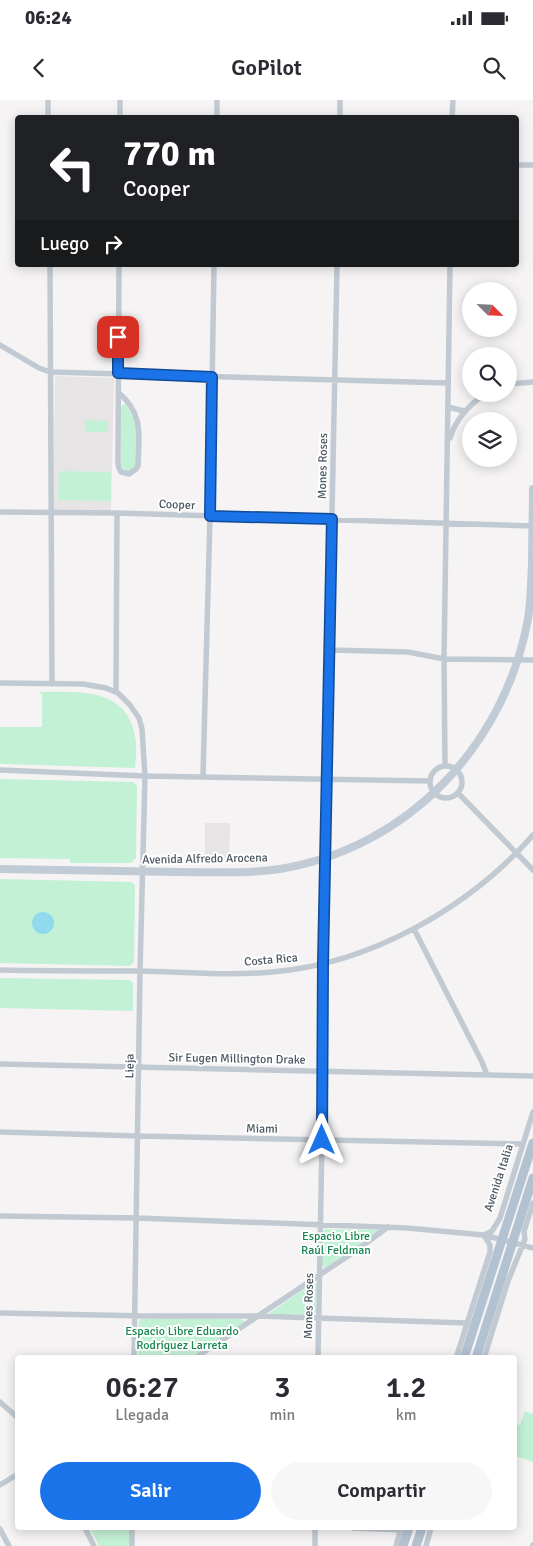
<!DOCTYPE html>
<html lang="es">
<meta charset="utf-8">
<style>
body{margin:0;font-family:Signika,sans-serif;background:#f7f7f7;color:#2b2b33;height:100vh;display:flex;flex-direction:column;font-size:19px;white-space:nowrap}
*{box-sizing:border-box;margin:0}
p{font-size:16px;color:#7c7c81}
.icon{flex:none;width:28px;height:28px;fill:none;stroke:currentColor;stroke-width:2;stroke-linecap:round;stroke-linejoin:round}
.map{position:relative;flex:1;overflow:hidden}
.sheet{position:absolute;left:15px;top:1255px;width:502px;height:175px;display:flex;flex-direction:column;background:#fff;border-radius:5px;box-shadow:0 2px 12px #0003}
.sheet>*{flex:none}
.banner{position:absolute;left:15px;top:15px;width:504px;height:152px;border-radius:5px;box-shadow:0 2px 12px #0003;background:#202124;color:#fff;overflow:hidden}
.needle{width:32px;rotate:114deg}
.fabs{position:absolute;left:462px;top:182px;display:grid;gap:10px}
.fabs a{display:grid;place-items:center;width:55px;height:55px;border-radius:50%;background:#fff;box-shadow:0 2px 12px #0003;font-size:25px}
.pin{position:absolute;display:grid;place-items:center;width:42px;height:42px;color:#fff;margin:-21px;border-radius:10px;box-shadow:0 2px 8px #0006}
.me{position:absolute;width:55px;margin:-28px;rotate:0deg;stroke-linejoin:round;filter:drop-shadow(0 0 4px #0008)}
.turn{display:flex;align-items:center;gap:18px;height:105px;padding:0 25px;font-size:22px}
.turn .icon{width:65px;height:65px;stroke-width:2.5}
.turn b{display:block;font-size:35px;line-height:42px}
.then{display:flex;align-items:center;height:48px;padding:0 25px;background:#0003;gap:10px;font-size:19px}
.eta{display:flex;justify-content:space-evenly;align-items:center;height:85px;text-align:center}
.eta b{font-size:30px;font-weight:600;line-height:35px}
.cta{display:flex;gap:10px;margin-top:auto;padding:10px 25px}
.cta a{flex:1;height:58px;border-radius:30px;background:#1a73e8;color:#fff;font-size:20px;font-weight:600;line-height:58px;text-align:center}
.cta a+a{background:#f7f7f7;color:#2b2b33}
.status{display:flex;justify-content:space-between;align-items:center;height:35px;padding:0 25px;background:#fff;direction:ltr}
.status svg{height:14px;fill:currentColor}
header{display:flex;justify-content:space-between;align-items:center;height:65px;padding:0 25px;background:#fff;font-size:22px;font-weight:600}
.map>svg:first-child{display:block}
.education{fill:#e6e4e5}
.green{fill:#c3f1d5}
.water{fill:#90daee}
.lines{fill:none;stroke-linecap:round;stroke-linejoin:round}
.street{stroke:#c1cad2;stroke-width:5.5}
.secondary{stroke:#c1cbd6;stroke-width:8}
.primary{stroke:#b3c2d1;stroke-width:9}
.route-casing{stroke:#114b97;stroke-width:12}
.route{stroke:#1a73e8;stroke-width:9}
.labels{text-anchor:middle;dominant-baseline:central;stroke-width:4;stroke-linejoin:round;paint-order:stroke}
.street-label{font-size:12px;fill:#4a5661;stroke:#fff}
.park-label{font-size:12px;fill:#17864f;stroke:#fff}
</style>
<div class="status"><b>06:24</b><svg viewBox="0 0 49 12"><path d="M0 12V9h3v3zM5 12V6h3v6zM10 12V3h3v9zM15 12V0h3v12zM26 1h20v11H26zM47 4h2v5h-2z"/></svg></div>
<header><svg class="icon" aria-label="back" viewBox="0 0 24 24"><path d="M15 5l-7 7 7 7"/></svg>GoPilot<svg class="icon" aria-label="search" viewBox="0 0 24 24"><circle cx="10" cy="10" r="6"/><path d="M15 15l6 6"/></svg></header>
<div class="map">
<svg width="533" height="1446" viewBox="0 0 533 1446">
<rect width="100%" height="100%" fill="#f5f3f3"/>
<path class="education" d="M55 276 114 278 111 411 53 410Z
M205 723H230L229 762H205Z"/>
<path class="green" d="M126 304 137 323V366L131 372 124 371 121 364V308L122 305Z
M85 320 108 321V332H85Z
M59 371 111 372V401L58 400Z
M39 592C78 592 126 587 135 636 137 646 136 657 135 668L0 664V627H42V595Z
M0 679 133 682 137 686 136 758 131 763H70V759L0 758Z
M0 779 131 782 135 785 134 862 130 866 0 863Z
M0 878 130 880 133 883V911L0 908Z
M325 1129 379 1130H380L325 1168 322 1165V1133Z
M313 1183 317 1184 316 1212 314 1215 268 1214Z
M164 1218 241 1219 244 1221V1222L192 1257 138 1258 139 1220 140 1219Z
M525 1311 533 1314V1362L515 1356V1324L520 1325Z
M90 1428H131V1446H99Z"/>
<path class="water" d="M32 823a11 11 0 1 1 22 0a11 11 0 1 1-22 0Z"/>
<g class="lines">
<path class="street" d="M48 0V18
M120 18V0
M217 18V0
M340 18V0
M452 18 453 0
M516 65H533
M50 165 52 584
M0 245 39 268 50 272 448 283
M509 284 533 282
M118 292C144 314 139 335 138 366L136 369 129 374 121 372 119 368 118 362 119 165
M448 307 464 311
M450 338C456 318 469 305 485 294
M0 412 117 413 533 426
M330 550 408 552 444 559 533 560
M0 583 83 584 106 588 118 593 130 605 139 618 142 629 145 676 140 871 134 1258
M116 592 117 413
M445 665 444 559 450 165
M430 682a16 16 0 1 1 32 0a16 16 0 1 1-32 0Z
M0 670 145 676 430 681
M203 676 210 416 214 165
M458 693 533 770
M414 829 482 962 487 975
M0 870C47 871 93 871 140 871 184 872 228 876 272 872 370 864 469 808 533 735
M0 964 533 976
M0 1032 139 1036 523 1044
M0 1116 137 1118 407 1128 484 1135 533 1148
M484 1135 492 1131 500 1118 533 1012
M0 1213 146 1216H258L466 1223
M195 1258 351 1154 388 1127
M318 1258 322 1040 323 863 337 165
M456 1258 490 1152V1145L484 1135
M484 1258 508 1181 525 1139 524 1131 533 1103
M0 1302 18 1318
M0 1385 18 1374
M85 1428 94 1446
M353 1428 401 1430
M0 1429 9 1446
M132 1446V1428
M315 1446V1428
M396 1446 401 1428
M426 1446 431 1428
M533 1446V1445"/>
<path class="secondary" d="M0 769C59 770 118 771 178 772 212 772 246 774 280 769 408 748 505 645 528 519 531 501 531 482 532 464 532 439 533 414 533 389"/>
<path class="primary" d="M464 1258 533 1043
M476 1258 533 1078
M403 1446 409 1428
M416 1446 422 1428"/>
</g>
<g class="lines">
<g class="route-casing">
<path id="route" d="M118 237V273L212 277 210 416 332 419 323 863 322 1040"/>
</g>
<use href="#route" class="route"/>
</g>
<g class="labels">
<g class="street-label">
<text transform="translate(323 366) rotate(-89)">Mones Roses</text>
<text transform="translate(177 405) rotate(2)">Cooper</text>
<text transform="translate(205 759) rotate(-1)">Avenida Alfredo Arocena</text>
<text transform="translate(271 860) rotate(-5)">Costa Rica</text>
<text transform="translate(237 959) rotate(1)">Sir Eugen Millington Drake</text>
<text transform="translate(130 966) rotate(-89)">Lieja</text>
<text transform="translate(262 1029) rotate(1)">Miami</text>
<text transform="translate(499 1078) rotate(-72)">Avenida Italia</text>
<text transform="translate(309 1206) rotate(-89)">Mones Roses</text>
</g>
<g class="park-label">
<text x="336" y="1136">Espacio Libre<tspan x="336" dy="14">Raúl Feldman</tspan></text>
<text x="182" y="1231">Espacio Libre Eduardo<tspan x="182" dy="14">Rodríguez Larreta</tspan></text>
</g>
</g>
</svg>
<div class="fabs">
<a><svg class="needle" viewBox="-14 -14 28 28"><path d="M0-13l5 13h-10z" fill="#e53935"/><path d="M0 13l5-13h-10z" fill="#7c7c81"/></svg></a>
<a><svg class="icon" aria-label="search" viewBox="0 0 24 24"><circle cx="10" cy="10" r="6"/><path d="M15 15l6 6"/></svg></a>
<a><svg class="icon" aria-label="layers" viewBox="0 0 24 24"><path d="M12 4l9 5-9 5-9-5zM3 14l9 5 9-5"/></svg></a>
</div>
<div class="pin" style="left:118px;top:237px;background:#d93025"><svg class="icon" aria-label="arrive" viewBox="0 0 24 24"><path d="M6 21V4h12l-3 4 3 4H6"/></svg></div>
<svg class="me" style="left:322px;top:1040px" viewBox="-20 -20 40 40"><path d="M0-17L14 15 0 8-14 15z" fill="#1a73e8" stroke="#fff" stroke-width="4"/></svg>
<div class="banner">
<div class="turn"><svg class="icon" aria-label="left" viewBox="0 0 24 24"><path d="M17 20v-9H6M10 6l-5 5 5 5"/></svg><div><b>770 m</b>Cooper</div></div>
<div class="then">Luego<svg class="icon" aria-label="right" viewBox="0 0 24 24"><path d="M7 20v-9h11M14 6l5 5-5 5"/></svg></div>
</div>
<section class="sheet">
<div class="eta">
<div><b>06:27</b><p>Llegada</p></div>
<div><b>3</b><p>min</p></div>
<div><b>1.2</b><p>km</p></div>
</div>
<div class="cta"><a>Salir</a><a>Compartir</a></div>
</section>
</div>
